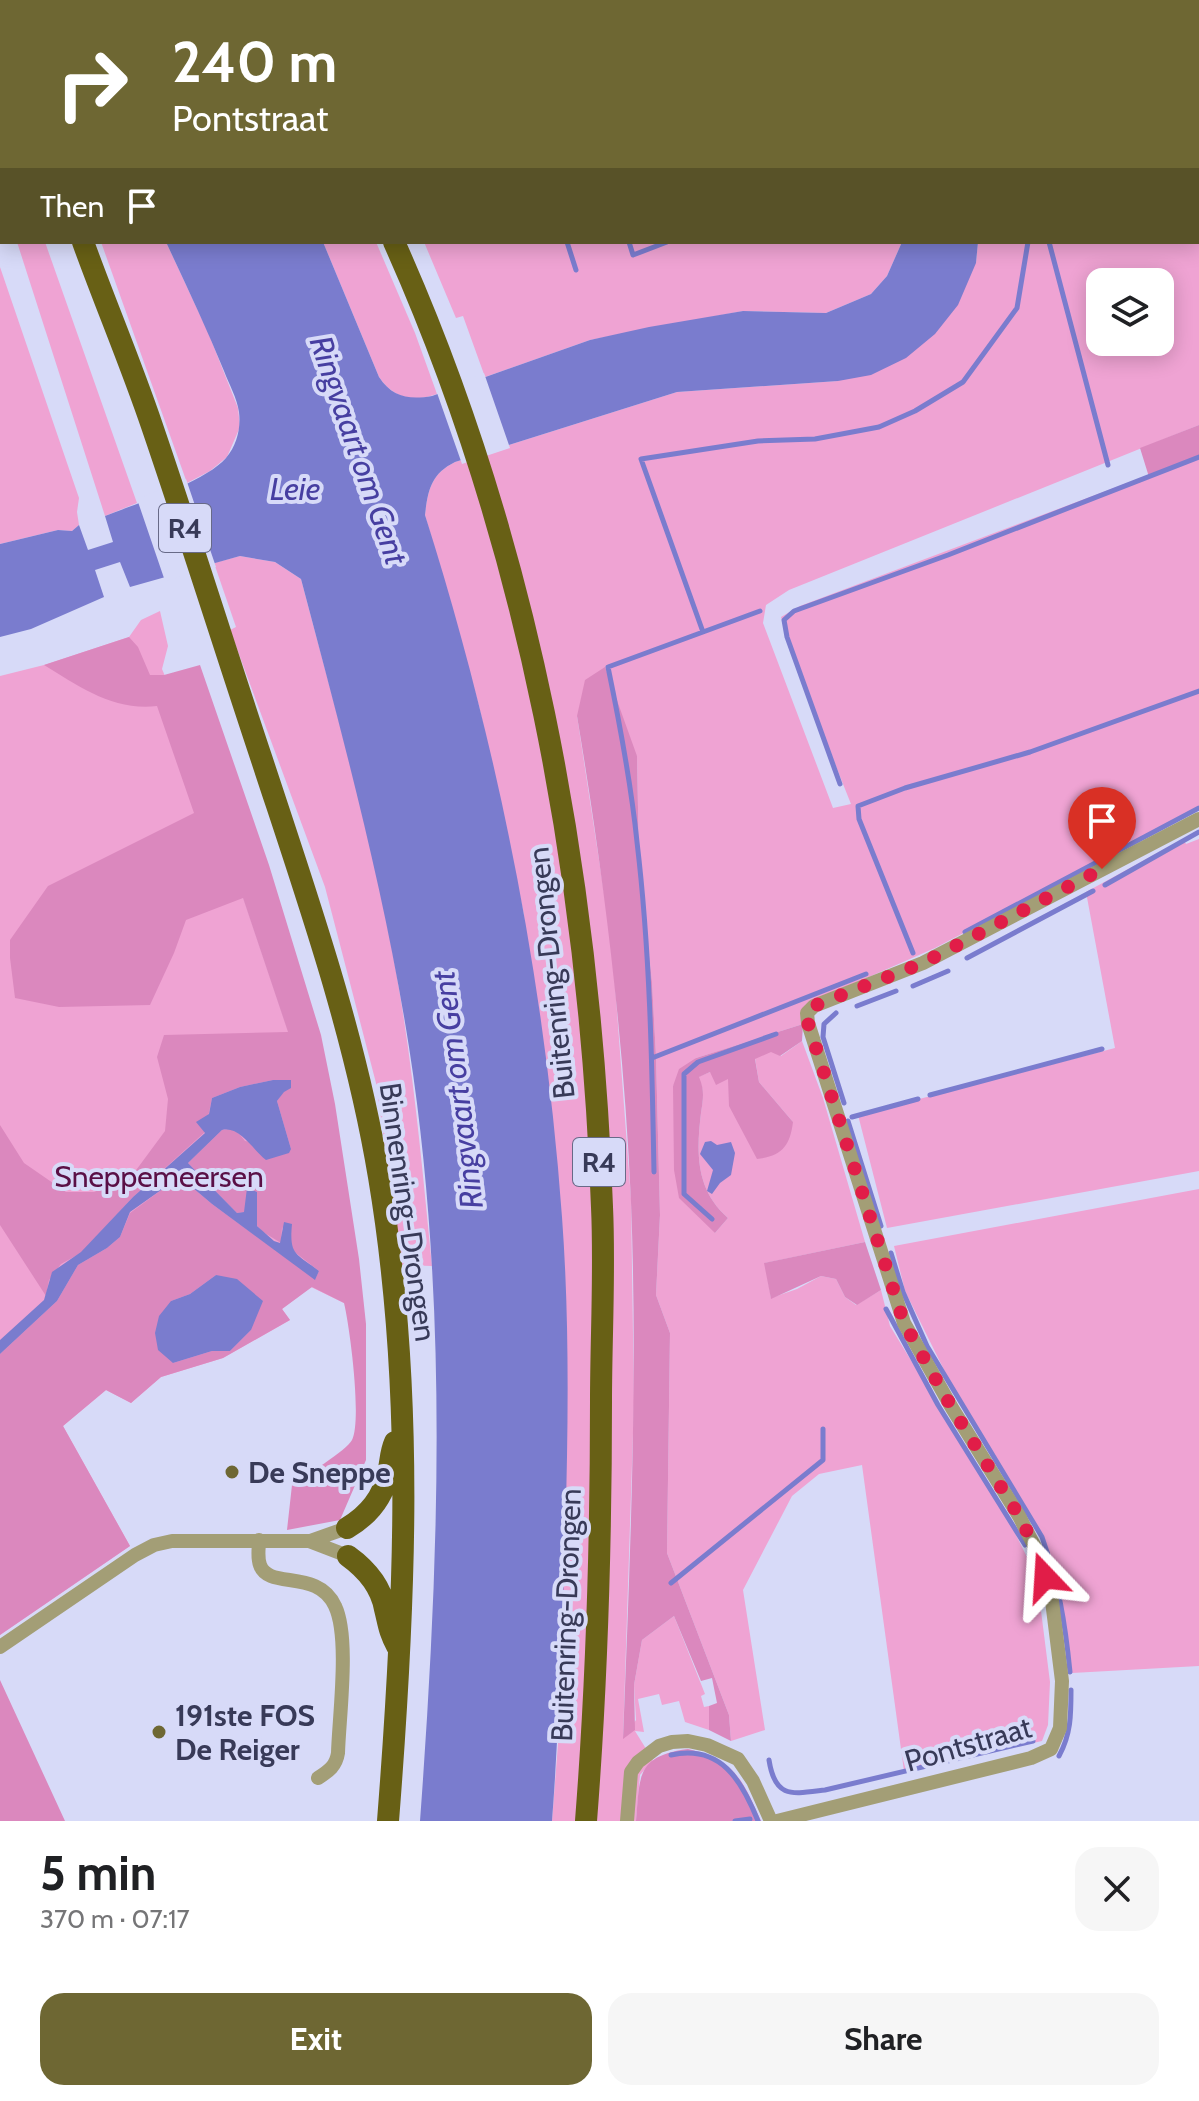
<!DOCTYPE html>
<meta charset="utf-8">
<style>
body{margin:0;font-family:Cabin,sans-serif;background:#f6f6f6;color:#202124;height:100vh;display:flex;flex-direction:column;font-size:30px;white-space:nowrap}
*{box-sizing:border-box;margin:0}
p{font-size:26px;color:#757577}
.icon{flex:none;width:44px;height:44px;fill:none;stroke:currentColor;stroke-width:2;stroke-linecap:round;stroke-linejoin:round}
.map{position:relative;height:1821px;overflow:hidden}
.side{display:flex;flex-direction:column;background:#fff;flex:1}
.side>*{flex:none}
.hud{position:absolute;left:0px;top:0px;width:1200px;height:244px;box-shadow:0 4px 20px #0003;background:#6e6733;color:#fff;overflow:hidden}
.controls{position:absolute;left:1086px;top:268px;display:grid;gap:16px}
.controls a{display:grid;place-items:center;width:88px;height:88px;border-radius:16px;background:#fff;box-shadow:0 4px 20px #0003;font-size:40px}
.pin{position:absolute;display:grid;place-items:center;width:68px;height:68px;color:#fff;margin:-82px -34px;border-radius:50% 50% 50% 0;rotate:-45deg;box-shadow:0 0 8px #0007}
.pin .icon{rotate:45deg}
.me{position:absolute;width:88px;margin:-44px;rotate:340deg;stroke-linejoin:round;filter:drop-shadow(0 0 6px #0008)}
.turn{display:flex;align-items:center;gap:28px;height:168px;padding:0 40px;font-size:36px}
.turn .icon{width:104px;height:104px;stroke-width:2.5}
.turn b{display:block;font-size:56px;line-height:68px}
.then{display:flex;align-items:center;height:76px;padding:0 40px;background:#0003;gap:16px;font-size:30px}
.round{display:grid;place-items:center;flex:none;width:84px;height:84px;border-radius:24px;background:#f6f6f6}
.summary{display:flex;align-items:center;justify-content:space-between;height:136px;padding:0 40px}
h1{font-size:48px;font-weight:800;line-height:60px}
.primary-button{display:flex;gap:16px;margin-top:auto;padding:16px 40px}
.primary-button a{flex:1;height:92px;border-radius:24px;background:#6e6733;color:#fff;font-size:32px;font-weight:800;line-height:92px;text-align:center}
.primary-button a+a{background:#f6f6f6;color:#202124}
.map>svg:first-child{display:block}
.green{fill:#efa3d3;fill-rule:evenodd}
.forest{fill:#db88be;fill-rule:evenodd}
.water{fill:#7a7cce}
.pier{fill:#d7daf8}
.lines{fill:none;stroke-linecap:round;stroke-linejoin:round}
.stream{stroke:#7a7cce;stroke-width:5}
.minor{stroke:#a39e76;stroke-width:14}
.trunk{stroke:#686015;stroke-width:22}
.route{stroke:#e11d48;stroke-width:14;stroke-dasharray:0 25.2}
.poi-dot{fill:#6e6733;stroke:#d7daf8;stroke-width:3}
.labels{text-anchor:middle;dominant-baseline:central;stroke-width:8;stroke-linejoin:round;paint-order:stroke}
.shield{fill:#d7daf8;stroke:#686a88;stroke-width:2}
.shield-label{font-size:28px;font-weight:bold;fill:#383a58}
.street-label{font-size:30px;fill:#383a58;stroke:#d7daf8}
.park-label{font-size:30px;fill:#5a0f46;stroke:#d7daf8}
.poi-label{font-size:30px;font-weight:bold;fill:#383a58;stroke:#d7daf8;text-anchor:start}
.water-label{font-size:32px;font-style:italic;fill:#473fa1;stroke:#d7daf8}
</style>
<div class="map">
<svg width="1199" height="1821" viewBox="0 0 1199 1821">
<rect width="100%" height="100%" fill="#d7daf8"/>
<path class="green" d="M308 0H856V2H309Z
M930 0H1199V425L789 590 766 605 763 623 833 808 851 804 794 661 781 617 800 606 1199 456V809L935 948 805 1005 803 1024 696 1058 673 1086 715 1233 728 1218C696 1190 696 1154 701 1113 703 1098 705 1091 698 1077L710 1072 728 1078 793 1122 759 1082 755 1058 771 1051 781 1056 802 1041 823 1098 865 1242 765 1263 771 1298 797 1289 821 1276 836 1279 845 1297 856 1305 881 1290 890 1326 1009 1521 1027 1557 1040 1603 1050 1682 1048 1725 1042 1741 904 1771 862 1465 819 1474 792 1496 743 1590 765 1730 731 1741 729 1715 667 1553 670 1333 656 1295 660 1215 656 1056 652 982 639 859 637 756 577 716 612 945 631 1199 634 1403 623 1738 636 1720 634 1685 642 1640 674 1616 705 1694 701 1696 704 1707 709 1706V1730L685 1722 679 1701 662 1705 659 1694 638 1699 644 1732 635 1731 653 1760 640 1775 636 1821H552L560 1718 524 915 479 706 425 515C428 490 431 474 455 462L677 392 838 381 976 263 978 242H1198V2ZM1100 282H1160V342H1100Z
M17 242H45L137 503 105 516Z
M101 242H166L208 332 238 408 240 427 227 457 210 471 187 483Z
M323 242H376L415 333 437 394C413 403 393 398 379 377Z
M424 242H902L887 276 871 294 826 313 743 311 590 340 485 377 463 316 456 318Z
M0 267 79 498 77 512 79 525 72 531 58 530 0 544Z
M240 556 275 562 301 579C332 697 366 814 389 934 411 1043 421 1155 432 1266L402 1265 376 1083 325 887 230 630 236 627 214 563Z
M160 611 168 646 162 669 184 721 303 1075 344 1303 311 1287 282 1309 290 1320 223 1358 161 1377 131 1403 106 1390 63 1426 130 1546 0 1635V676L44 665 129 637 141 620Z
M1183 839 1186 844 1199 839V1171L887 1228 858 1115 1115 1048 1086 892Z
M1199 1189V1666L1072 1673 1059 1595 1036 1524 949 1380 905 1291 894 1246Z"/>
<path class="forest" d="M1199 425V456L1149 477 1140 448Z
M129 637 138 647 150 675H164L200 665 269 865 321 1035 335 1104 359 1259 366 1324V1460L340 1520 287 1530 292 1485C304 1477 347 1450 352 1440 362 1420 350 1328 344 1303L312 1287 282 1309 290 1320 223 1358 161 1377 131 1403 106 1390 63 1426 130 1546 0 1635V1354L57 1301 78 1265 107 1248 120 1237 130 1213 164 1188 174 1172 212 1204 315 1279 319 1271 292 1250 282 1227 281 1243 263 1232 244 1212 237 1213 188 1163 222 1130C233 1128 238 1131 245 1141L291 1149 277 1101 284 1091 273 1080 240 1087 212 1098 205 1132 133 1197 81 1253 61 1264 49 1280 46 1296 0 1225V1125L24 1163 66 1192H94L131 1177 165 1131 168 1099 157 1057 164 1035 288 1032 243 898 186 920 174 953 150 1005 59 1007 15 998 10 958V940L48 886 194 813 157 706C113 711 80 687 44 665ZM216 1275 251 1330 230 1351H212L173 1363 171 1301 190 1294Z
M605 667 637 756 639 859 652 982 656 1056 660 1215 656 1295 670 1333 667 1553 729 1715 731 1741 709 1730V1706L717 1703 712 1678 701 1681 674 1616 642 1640 634 1685 635 1730 623 1739C630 1560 638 1381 631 1202 624 1039 604 877 577 716L585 680Z
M803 1024 802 1041 780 1056 771 1052 755 1059 759 1082 793 1122C790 1146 782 1156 757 1159L729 1106 728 1079 716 1085 710 1072 699 1077C705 1091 703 1099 701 1113 696 1154 696 1190 728 1218L715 1233 679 1198 674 1170 673 1086 679 1069 696 1058Z
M865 1242 881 1290 857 1305 845 1297 836 1279 821 1276 771 1299 764 1263Z
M0 1680 65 1821H0Z
M688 1749C735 1759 743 1781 761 1821H636C640 1776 636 1756 688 1749Z"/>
<path class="water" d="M166 242H323L379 377C392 397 409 400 432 396L590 340 649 327 743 311 826 313 871 294 887 276 902 242H978L976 263 958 305 935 334 906 358 871 375 838 381 677 392 455 462C431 474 428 490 425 515 497 742 545 980 562 1217 570 1326 568 1434 565 1543 562 1636 559 1728 552 1821H420C439 1563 449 1303 409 1047 384 888 342 734 301 579L275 562 240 556 130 587 120 562 95 570 104 597 31 629 0 637V544L58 530 72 531 79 525 88 550 113 542 105 516C137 503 204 483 226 458 237 445 241 428 239 412 237 398 229 384 224 371 206 327 186 285 166 242Z
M273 1080H291V1088L284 1092 277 1101 291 1149 289 1153 266 1160C252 1149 240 1126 222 1130L188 1163 237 1213 244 1212 247 1188 257 1192V1226L274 1241 280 1243 284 1222 292 1224C289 1256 296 1253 319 1271L315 1280 212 1204 174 1172 164 1188 130 1212 120 1237 107 1248 78 1265 57 1301 0 1354V1340L44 1300 52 1272 81 1252 133 1197 205 1133 196 1122 209 1114 212 1098 240 1087Z
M711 1141 717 1145 731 1142 735 1153 731 1175 720 1183 712 1194 707 1191 713 1170 700 1154 705 1142Z
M216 1275 237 1279 263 1301 251 1330 230 1351H212L173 1363 158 1350 155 1333 159 1316 171 1301 190 1294Z"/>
<path class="pier" d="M484 373 510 448 462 464 436 390Z
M186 479 216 567 165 581 137 499Z"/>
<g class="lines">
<path class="stream" d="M487 0 488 2
M551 0V2
M988 0 989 2
M1198 57H1199
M567 242 576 270
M629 242 633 255 667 242
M1049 242 1108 465
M703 632 641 459 758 441 815 439 879 427 915 411 963 382 1017 308 1028 242
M840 784 787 637 784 620 794 611 948 555 1199 457
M1105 885 1199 832
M965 932 1199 808
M913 953 859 819 858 806 905 788 1030 752 1199 691
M967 958 1093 891
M913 986 948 971
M857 1006 896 991
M836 1013 824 1024 823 1037 844 1103
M652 1058 866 974
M930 1095 1102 1049
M852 1117 918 1099
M848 1121 881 1226
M654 1172C652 1062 650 951 637 842 631 783 620 725 608 667L760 611
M712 1219 684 1194V1074L698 1062 776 1034
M891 1253 903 1292 927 1346 1042 1537C1059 1585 1065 1622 1070 1672
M886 1309 938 1405 1025 1545
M671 1583 823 1460V1429
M671 1755C721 1744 742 1781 758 1821
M1059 1756C1071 1734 1071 1715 1071 1690
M769 1760C775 1799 792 1794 825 1790L1033 1741
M735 1821 750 1819"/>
<path class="minor" d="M259 1540C259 1548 257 1557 260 1565 268 1590 318 1568 335 1606 350 1637 339 1717 338 1753 336 1766 329 1771 318 1778
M310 1541 347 1528
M0 1647 135 1555 154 1545 172 1541H309L348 1556
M627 1821 631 1772 638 1762 659 1746 672 1742 688 1741 707 1745 738 1759 753 1781 771 1821
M777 1821 1031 1758 1051 1749 1060 1728 1062 1681 1052 1601 1038 1553 1019 1516 952 1408 904 1323 808 1023 807 1013 814 1006 923 963 1199 819"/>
<path class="trunk" d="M276 0 277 2
M0 29 2 34
M83 242C105 303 131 364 152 426 190 537 225 649 262 760 307 897 355 1033 379 1177 415 1392 405 1605 388 1821
M394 242C529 543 590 878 602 1207 605 1272 601 1337 601 1401 601 1541 597 1681 586 1821
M347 1528C369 1515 383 1498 388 1473 391 1462 390 1453 395 1442
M348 1556C366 1569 381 1586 385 1609 389 1625 389 1631 397 1646"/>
</g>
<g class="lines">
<path class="route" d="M1045 1577 1038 1553 1019 1516 952 1408 904 1323 808 1023 807 1013 814 1006 923 963 1102 869"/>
</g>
<g class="poi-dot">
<circle cx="232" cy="1472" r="8"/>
<circle cx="159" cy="1732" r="8"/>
</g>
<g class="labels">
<g class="shield">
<rect x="159" y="504" width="52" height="48" rx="6"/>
<rect x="573" y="1138" width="52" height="48" rx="6"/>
</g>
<g class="shield-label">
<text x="185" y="528">R4</text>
<text x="599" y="1162">R4</text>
</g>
<g class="street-label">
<text transform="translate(551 973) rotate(-96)">Buitenring-Drongen</text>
<text transform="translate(408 1212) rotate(82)">Binnenring-Drongen</text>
<text transform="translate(566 1615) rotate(-88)">Buitenring-Drongen</text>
<text transform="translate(968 1744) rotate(-16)">Pontstraat</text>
</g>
<g class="park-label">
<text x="159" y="1176">Sneppemeersen</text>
</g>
<g class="poi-label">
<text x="248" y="1472">De Sneppe</text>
<text x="175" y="1715">191ste FOS<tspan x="175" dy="34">De Reiger</tspan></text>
</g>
<g class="water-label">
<text transform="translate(359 450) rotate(71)">Ringvaart om Gent</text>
<text x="295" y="488">Leie</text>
<text transform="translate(457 1090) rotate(-97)">Ringvaart om Gent</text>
</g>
</g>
</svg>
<div class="controls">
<a><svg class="icon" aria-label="layers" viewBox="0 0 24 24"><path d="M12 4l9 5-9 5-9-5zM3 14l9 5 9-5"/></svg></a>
</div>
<div class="pin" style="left:1102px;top:869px;background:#d93025"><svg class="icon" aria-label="arrive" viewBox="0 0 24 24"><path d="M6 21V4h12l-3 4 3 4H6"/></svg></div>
<svg class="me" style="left:1045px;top:1577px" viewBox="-20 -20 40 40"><path d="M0-17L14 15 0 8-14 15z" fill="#e11d48" stroke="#fff" stroke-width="4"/></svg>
<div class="hud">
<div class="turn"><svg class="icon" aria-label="right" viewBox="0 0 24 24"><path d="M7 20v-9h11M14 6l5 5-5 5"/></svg><div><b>240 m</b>Pontstraat</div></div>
<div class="then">Then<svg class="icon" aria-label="arrive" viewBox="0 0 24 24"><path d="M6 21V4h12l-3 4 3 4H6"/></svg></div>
</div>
</div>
<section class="side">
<div class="summary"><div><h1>5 min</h1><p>370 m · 07:17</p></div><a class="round"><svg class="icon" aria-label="close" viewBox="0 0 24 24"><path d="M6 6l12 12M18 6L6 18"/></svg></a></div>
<div class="primary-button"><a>Exit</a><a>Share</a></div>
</section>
